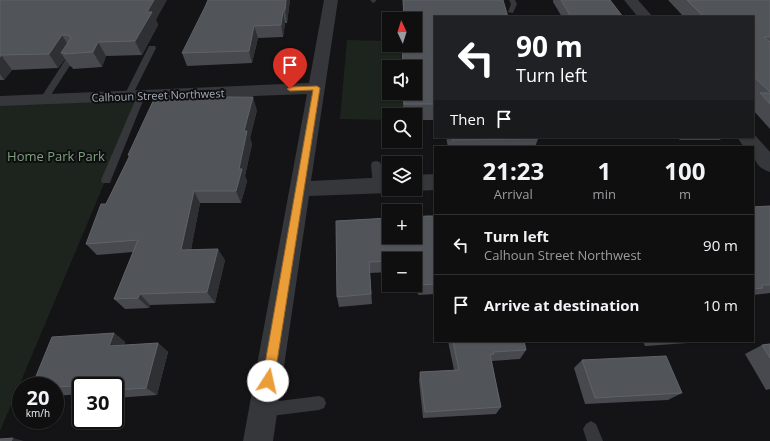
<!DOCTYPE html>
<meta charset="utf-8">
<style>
body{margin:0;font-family:"Open Sans",sans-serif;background:#1d1d1e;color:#f1f3f6;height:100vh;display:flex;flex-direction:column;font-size:15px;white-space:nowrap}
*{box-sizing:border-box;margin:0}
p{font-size:13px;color:#9b9c9f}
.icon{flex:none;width:22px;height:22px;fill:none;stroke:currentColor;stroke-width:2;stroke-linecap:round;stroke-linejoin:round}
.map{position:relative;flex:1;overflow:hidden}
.details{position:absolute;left:434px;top:146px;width:320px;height:196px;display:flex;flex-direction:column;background:#0f0f10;border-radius:0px;box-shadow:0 1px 3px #0004,0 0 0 1px #2f2f30}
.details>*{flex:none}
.hud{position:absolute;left:434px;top:16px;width:320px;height:122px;border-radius:0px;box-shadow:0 1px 3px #0004,0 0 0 1px #2f2f30;background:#202124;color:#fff;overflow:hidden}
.needle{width:26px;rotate:356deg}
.fabs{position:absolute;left:382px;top:12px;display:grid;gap:8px}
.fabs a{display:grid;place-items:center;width:40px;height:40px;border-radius:0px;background:#0f0f10;box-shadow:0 1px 3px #0004,0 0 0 1px #2f2f30;font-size:20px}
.speed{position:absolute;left:12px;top:377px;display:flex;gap:8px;font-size:20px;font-weight:700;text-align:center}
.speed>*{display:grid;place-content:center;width:52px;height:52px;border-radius:50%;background:#0f0f10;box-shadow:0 1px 3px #0004,0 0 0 1px #2f2f30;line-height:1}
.speed small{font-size:10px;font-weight:400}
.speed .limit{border:2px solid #111;border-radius:6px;background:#fff;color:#111}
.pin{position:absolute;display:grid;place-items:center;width:34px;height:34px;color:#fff;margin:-41px -17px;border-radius:50% 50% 50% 0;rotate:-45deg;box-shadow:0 0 4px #0007}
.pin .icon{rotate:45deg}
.me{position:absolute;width:44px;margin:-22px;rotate:10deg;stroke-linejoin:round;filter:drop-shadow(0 0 3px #0008)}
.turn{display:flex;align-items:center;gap:14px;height:84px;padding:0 16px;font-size:18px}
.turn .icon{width:52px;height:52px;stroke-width:2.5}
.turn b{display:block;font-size:28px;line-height:34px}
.then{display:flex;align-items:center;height:38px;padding:0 16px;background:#0003;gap:8px;font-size:15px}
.eta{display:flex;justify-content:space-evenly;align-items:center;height:68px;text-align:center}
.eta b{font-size:24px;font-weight:700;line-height:28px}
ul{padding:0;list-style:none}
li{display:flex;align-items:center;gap:12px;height:60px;padding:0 16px;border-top:1px solid #2f2f30}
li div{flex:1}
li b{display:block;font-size:15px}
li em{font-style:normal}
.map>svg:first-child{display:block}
.green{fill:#1c241d}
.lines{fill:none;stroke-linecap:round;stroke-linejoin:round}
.lane{fill:#35373b;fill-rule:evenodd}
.street{fill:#35373b;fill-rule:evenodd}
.wall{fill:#47494e}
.shaded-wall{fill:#2e3033}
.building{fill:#515459;stroke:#5f6268}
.route{fill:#eb9d37;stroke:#996624}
.labels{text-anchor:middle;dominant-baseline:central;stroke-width:4;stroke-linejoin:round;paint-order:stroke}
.far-street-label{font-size:11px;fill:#a6acb6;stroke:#0f0f11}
.park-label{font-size:13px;fill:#7fa07e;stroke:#0f0f11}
</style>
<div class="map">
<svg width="770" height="441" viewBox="0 0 770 441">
<rect width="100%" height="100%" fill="#141416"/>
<path class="green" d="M347 40 389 41V45H406V53H401L402 67H389V93H410L403 115H389V120L340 119Z
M141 96 0 431V102Z"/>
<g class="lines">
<path class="lane" d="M370 0H376V1L373 3Z
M509 0H515L517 4 513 13 508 12 511 4Z
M149 46H155L156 48 132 96 128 99 125 98 124 96Z
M71 51H77L78 53 47 101H41L40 99Z
M141 93 145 96 111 180 110 183H102L101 180 137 96Z
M376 161 380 162 381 165 383 185 382 188H374L373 185 371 165 372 162Z
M319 396 324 398 326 403 324 408 319 410 263 417 258 415 256 410 258 405 263 403Z
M591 421 596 424 603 441H587L583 429 586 424Z"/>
<path class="street" d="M324 0H338L311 181 389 177V189H397L389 193 309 196 273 441H243L307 94 0 106V96L309 83Z
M624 0H638L653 17H638Z
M753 133 770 152V172C757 168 753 160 753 147H744L737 137H753Z
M435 174V190L415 191 410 189H415V175Z"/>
</g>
<path class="wall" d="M0 0 156 20 158 25 142 55 106 56 102 67 73 69 72 67H71L65 59 58 68 12 70 4 80H0Z
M290 0 287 23H285L283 37 258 38 252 63 187 66 182 53Z
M403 0H503L435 17V120H415V115H403V93H415V67H402V45L415 19H403Z
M553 0H610L623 17H562L553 2Z
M668 0H770V129L753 110V101L754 100 753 99V17H684Z
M257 110 250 138 252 144 245 176 247 181 241 203H200L191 249 225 260 215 303 150 305 149 308 125 309 114 299 133 252 97 255 86 244 129 157 128 155Z
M446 137H537L538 139 535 147H448Z
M677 137H722L720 140H680Z
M770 206V293L753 295V207Z
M435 216V294L418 295 415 281V259H389V272L370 273 372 304 339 307 337 297 336 221Z
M114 333 125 342 124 345 158 343 168 352 157 395 115 398V386H81V394L55 396V386Z
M448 341H524L526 350 520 359 492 361 501 407 496 414 423 418 419 380 420 372 454 370Z
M643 341H691L688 343 645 346Z
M770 344V389L766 390 745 354 762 345Z
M582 360 682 393 668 400 585 404 574 368Z"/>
<path class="shaded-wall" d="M154 0H167L156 20 158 25 142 55 135 41 147 12Z
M286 0H290L287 23 285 10Z
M283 11 285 23 283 37 281 25Z
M254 26 258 38 252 63 249 51Z
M62 35 71 50 65 53H61L65 59 58 68 49 54Z
M98 42 106 56 102 67 93 52Z
M1 55 12 70 4 80 0 74V57Z
M253 97 257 110 250 138 252 144 245 176 247 181 241 203 236 191 244 131Z
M194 191 200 203 189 261 181 250Z
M218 249 225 260 215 303 207 292Z
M140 294 150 305 149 308 138 298Z
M114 333 125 342 122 355 109 346Z
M158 343 168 352 157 395 146 388Z
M13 438 24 441H11Z"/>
<path class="building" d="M0 0H154L147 12H152L135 41 98 42 93 52 64 54 65 53H61L71 38 68 35H62L49 54 1 55 0 57Z
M208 0H286L285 10 283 11 281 25 254 26 249 51 182 53 205 7Z
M403 0H503L508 17H435V104H404V93H415V67H403L402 45H415V19H404Z
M561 0H610L623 17H571Z
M687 0H770V37H764L770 42V92L753 76V17H704Z
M760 93H770V104Z
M155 97H253L244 131H247L239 169H242L236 191H194L181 250 218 249 207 292 140 294 138 298 114 299 138 240 86 244 101 204H106L130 155H128Z
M452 137H537L538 139 452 140Z
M770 206V285H761L763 288 753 289V207Z
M427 216H435V284L419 285 415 264V259H389V261L369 262 371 294 337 297 336 221 389 218V237H415V217Z
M114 333 109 346 158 343 146 388 115 390V386H93V385L55 387V386H32L52 337Z
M453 341H524L526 350 493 352 494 354 490 355 501 407 425 412 420 372 459 370Z
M770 344V358L762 345Z
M666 356 682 393 595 398 582 360Z
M13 438 11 441H0V439Z"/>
<path class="route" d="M317 86 320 88 274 381 272 385 268 386 264 385 262 381 313 90 290 91 287 89 290 87Z"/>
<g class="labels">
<g class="far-street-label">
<text transform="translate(158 95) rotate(-2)">Calhoun Street Northwest</text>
</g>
<g class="park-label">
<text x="56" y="156">Home Park Park</text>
</g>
</g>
</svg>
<div class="fabs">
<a><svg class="needle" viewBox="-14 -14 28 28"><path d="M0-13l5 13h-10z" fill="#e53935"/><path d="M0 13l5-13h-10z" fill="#9b9c9f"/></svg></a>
<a><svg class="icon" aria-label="sound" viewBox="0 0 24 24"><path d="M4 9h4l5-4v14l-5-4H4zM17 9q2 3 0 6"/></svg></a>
<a><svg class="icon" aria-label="search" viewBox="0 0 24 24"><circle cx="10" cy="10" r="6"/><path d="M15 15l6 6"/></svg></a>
<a><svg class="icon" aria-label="layers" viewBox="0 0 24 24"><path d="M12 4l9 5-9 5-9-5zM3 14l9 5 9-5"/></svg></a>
<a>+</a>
<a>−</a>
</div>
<div class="speed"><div>20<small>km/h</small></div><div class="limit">30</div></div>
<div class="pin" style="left:290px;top:89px;background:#d93025"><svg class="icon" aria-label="arrive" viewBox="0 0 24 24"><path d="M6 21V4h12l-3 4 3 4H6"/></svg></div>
<svg class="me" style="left:268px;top:381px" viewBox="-20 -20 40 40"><circle r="19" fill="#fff"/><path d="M0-13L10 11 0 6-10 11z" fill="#eb9d37"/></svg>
<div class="hud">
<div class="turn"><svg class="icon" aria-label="left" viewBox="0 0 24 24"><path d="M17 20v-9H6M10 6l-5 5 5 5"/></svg><div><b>90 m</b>Turn left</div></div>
<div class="then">Then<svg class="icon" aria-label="arrive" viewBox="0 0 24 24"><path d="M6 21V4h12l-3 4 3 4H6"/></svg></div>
</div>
<section class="details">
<div class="eta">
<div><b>21:23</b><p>Arrival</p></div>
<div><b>1</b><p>min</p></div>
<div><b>100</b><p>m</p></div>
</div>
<ul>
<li><svg class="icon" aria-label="left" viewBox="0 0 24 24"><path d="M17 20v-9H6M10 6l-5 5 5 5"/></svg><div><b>Turn left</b><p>Calhoun Street Northwest</p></div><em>90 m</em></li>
<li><svg class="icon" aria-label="arrive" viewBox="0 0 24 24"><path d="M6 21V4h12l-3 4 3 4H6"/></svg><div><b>Arrive at destination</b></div><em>10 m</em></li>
</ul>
</section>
</div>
